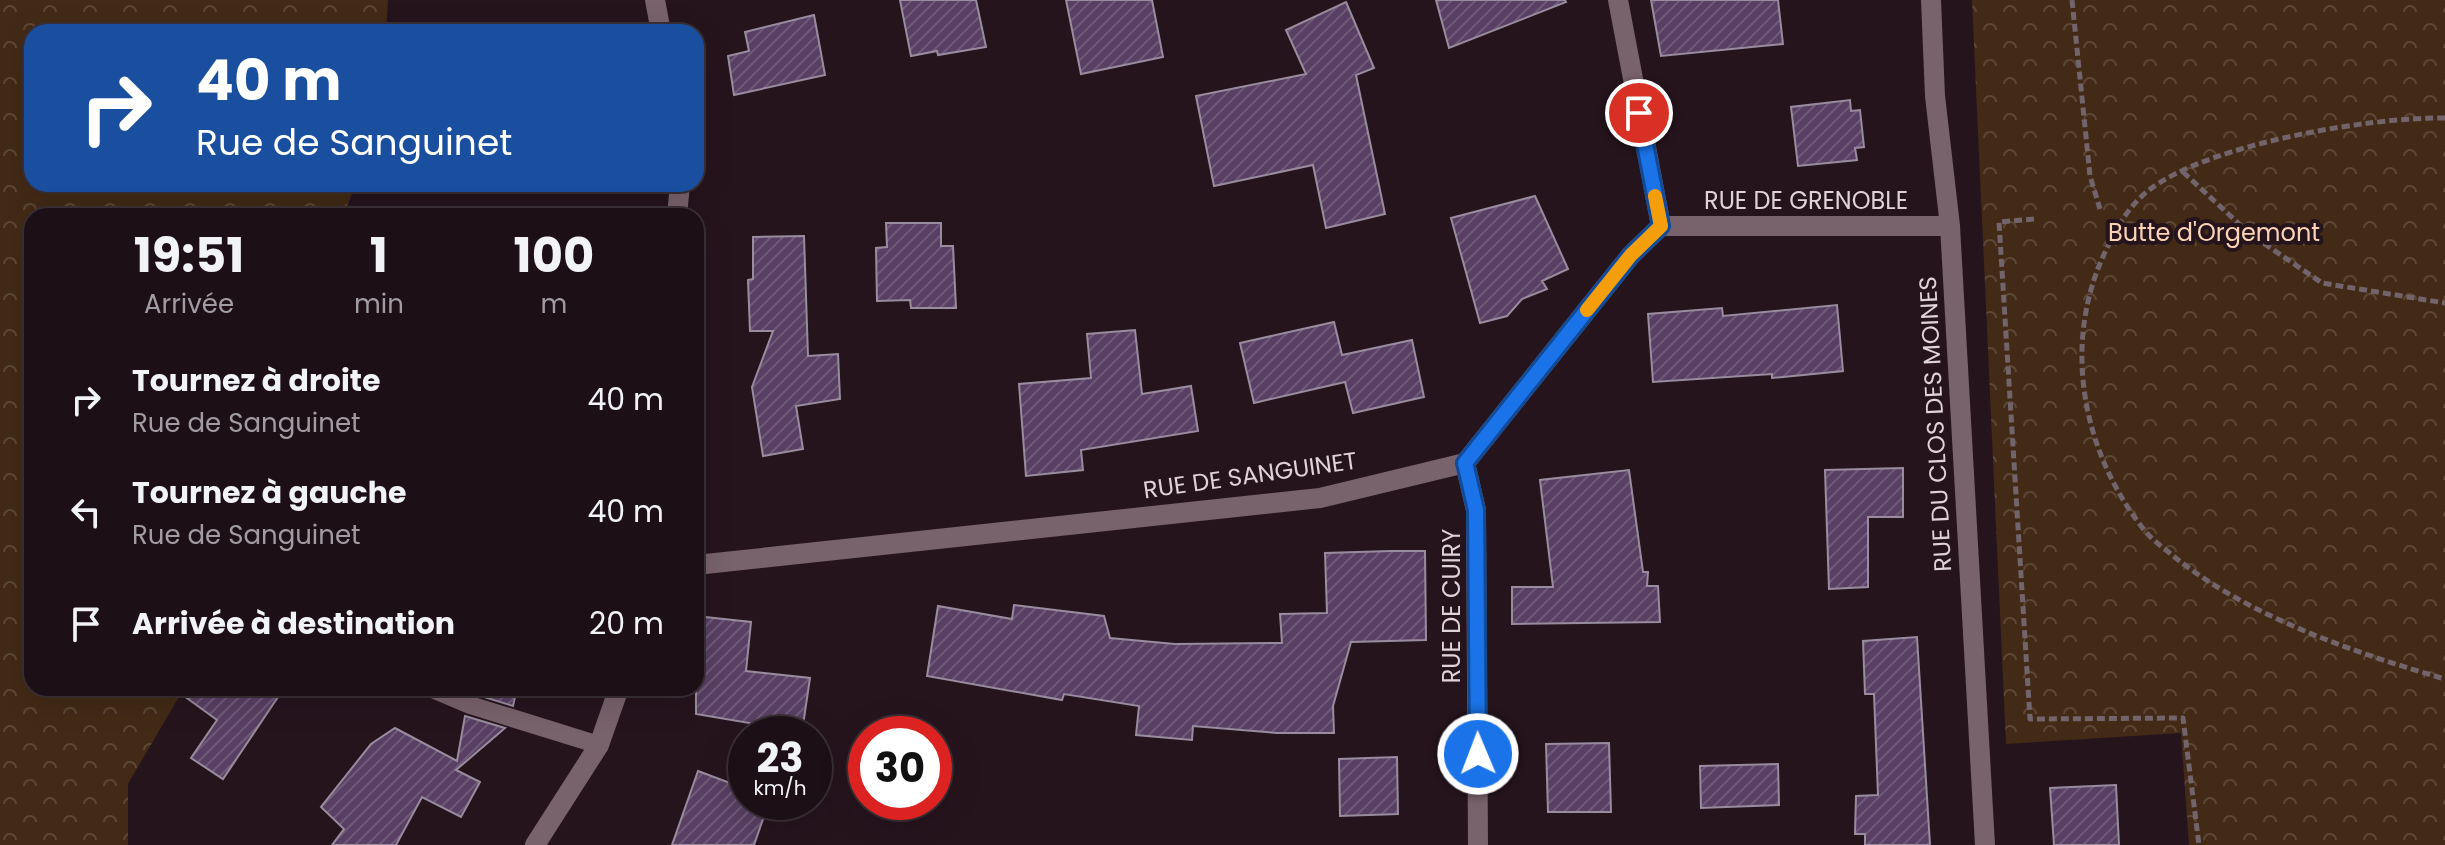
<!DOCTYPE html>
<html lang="fr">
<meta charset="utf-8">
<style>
body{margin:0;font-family:Poppins,sans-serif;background:#25181f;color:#f1f3f6;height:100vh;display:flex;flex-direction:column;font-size:30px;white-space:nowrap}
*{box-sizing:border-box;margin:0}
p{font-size:26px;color:#a09ca1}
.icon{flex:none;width:44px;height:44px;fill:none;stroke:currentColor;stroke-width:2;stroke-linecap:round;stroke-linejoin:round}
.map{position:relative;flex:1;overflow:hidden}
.panel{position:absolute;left:24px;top:208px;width:680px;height:488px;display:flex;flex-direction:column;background:#1c0f16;border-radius:24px;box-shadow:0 8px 32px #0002,0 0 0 2px #3a2f35}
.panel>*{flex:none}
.top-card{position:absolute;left:24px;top:24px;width:680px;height:168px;border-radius:24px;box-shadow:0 8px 32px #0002,0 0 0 2px #3a2f35;background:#1a4fa0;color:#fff;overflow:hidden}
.speed{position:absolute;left:728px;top:716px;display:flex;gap:16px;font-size:40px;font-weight:700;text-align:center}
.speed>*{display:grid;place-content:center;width:104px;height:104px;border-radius:50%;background:#1c0f16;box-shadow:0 8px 32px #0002,0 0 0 2px #3a2f35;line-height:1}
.speed small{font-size:20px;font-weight:400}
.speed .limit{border:12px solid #d22;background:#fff;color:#111}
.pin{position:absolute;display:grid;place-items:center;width:68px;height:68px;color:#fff;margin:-34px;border:4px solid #fff;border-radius:50%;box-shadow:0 2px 8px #0007}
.me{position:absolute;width:88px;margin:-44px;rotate:359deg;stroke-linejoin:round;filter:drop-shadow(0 0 6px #0008)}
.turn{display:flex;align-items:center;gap:28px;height:168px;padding:0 40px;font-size:36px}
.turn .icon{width:104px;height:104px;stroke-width:2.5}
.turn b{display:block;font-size:56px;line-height:68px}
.eta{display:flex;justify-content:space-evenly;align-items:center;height:136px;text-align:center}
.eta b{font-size:48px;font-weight:700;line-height:56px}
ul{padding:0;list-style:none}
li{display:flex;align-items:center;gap:24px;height:112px;padding:0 40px}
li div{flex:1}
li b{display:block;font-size:30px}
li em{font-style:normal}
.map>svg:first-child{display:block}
.park{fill:url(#park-crowns)}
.building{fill:url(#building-hatch);stroke:#998c9f;stroke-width:2}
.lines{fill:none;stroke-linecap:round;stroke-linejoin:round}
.path{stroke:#73636b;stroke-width:5;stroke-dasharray:8 4;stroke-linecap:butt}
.service{stroke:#78626c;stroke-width:18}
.minor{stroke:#78626c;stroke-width:20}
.route-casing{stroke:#114b97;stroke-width:20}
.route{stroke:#1a73e8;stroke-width:14}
.slow{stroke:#f59e0b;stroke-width:14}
.labels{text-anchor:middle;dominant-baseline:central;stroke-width:8;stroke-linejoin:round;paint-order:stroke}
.street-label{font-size:24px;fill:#dfd2d8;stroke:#26141d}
.park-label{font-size:24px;fill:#fbd4b7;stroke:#26141d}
</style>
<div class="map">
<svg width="2445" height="845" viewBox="0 0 2445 845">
<defs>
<pattern id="park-crowns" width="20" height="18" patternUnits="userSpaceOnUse" patternTransform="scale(2)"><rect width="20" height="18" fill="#422a16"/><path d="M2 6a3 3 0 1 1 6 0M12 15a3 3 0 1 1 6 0" fill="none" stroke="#5d4837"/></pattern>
<pattern id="building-hatch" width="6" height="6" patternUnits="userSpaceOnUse" patternTransform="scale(2)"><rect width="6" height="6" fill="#583f63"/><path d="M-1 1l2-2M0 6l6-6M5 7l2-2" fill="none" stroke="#705a79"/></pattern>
</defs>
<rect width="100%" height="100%" fill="#26141d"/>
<path class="park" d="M0 0H388L386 32H32V184H356L343 216H32V688H184L128 784V845H0Z
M1972 0H2445V845H2189L2181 733 2006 744Z"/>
<path class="building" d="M900 0H976L986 47 938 55 937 51 911 56Z
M1066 0H1152L1163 57 1081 74Z
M1436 0H1565L1566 2 1449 48Z
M1651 0H1778L1783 44 1661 56Z
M1346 2 1374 68 1356 75 1385 214 1326 228 1313 165 1214 186 1196 96 1306 74 1286 30Z
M814 15 825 75 734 95 728 56 749 51 745 32Z
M1850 100 1851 111 1860 110 1864 147 1855 148 1857 160 1798 166 1791 107Z
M1535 196 1568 269 1542 281 1547 289 1522 299 1507 316 1480 323 1451 218Z
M886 223H941V246H953L956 308H911L910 300 877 301 876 248 887 247Z
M804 236 808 356 838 354 840 399 796 406 803 449 763 456 752 387 773 331H750L748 280 753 279V237Z
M1837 305 1843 371 1772 378V374L1653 382 1648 314 1722 308 1723 316Z
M1334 322 1342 355 1412 340 1424 397 1353 413 1345 382 1254 403 1240 343Z
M1135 330 1142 394 1191 386 1198 431 1081 450 1083 470 1026 476 1019 384 1091 378 1087 334Z
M1903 468V517H1868V587L1829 589 1825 470Z
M1629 470 1643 572H1648L1647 586H1658L1660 622 1512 624V587H1553L1540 480Z
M1390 551H1425L1426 640 1351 642 1333 706 1334 733H1277L1193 726 1192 740 1136 735 1139 706 1064 694 1062 700 927 676 938 606 1012 619 1014 605 1104 616 1110 638 1175 644 1282 643 1280 614 1327 613 1325 553Z
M696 616 751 622 746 671 810 678 802 732 696 714Z
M1917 637 1930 845H1865V834H1855L1856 796 1878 795 1874 694H1865L1863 641Z
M173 688H284L223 779 191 758 217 720Z
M470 688H517L513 706 474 694Z
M465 716 505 728 456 770 480 782 461 817 422 797 396 845H332L344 829 321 807 371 744 395 728 457 761Z
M1609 743 1611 812H1548L1546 744Z
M1397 757 1398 814 1340 816 1339 759Z
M1778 764 1779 805 1701 808 1700 766Z
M698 771 746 789V802H769L754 845H672Z
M2116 785 2119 845H2054L2050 788Z"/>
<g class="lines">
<path class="path" d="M2072 0 2090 176 2100 209
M2445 118C2369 117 2209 144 2149 190 2130 205 2117 226 2107 248 2061 341 2081 451 2145 531 2152 540 2163 547 2172 555 2247 616 2352 652 2445 679
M2183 172 2250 234 2322 283 2445 303
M2034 219 1999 222 2030 719 2183 718 2199 845"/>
<path class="service" d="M430 688 470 705 599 745"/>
<path class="minor" d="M655 0 661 32
M1931 0 1935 96 1950 226 1985 845
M677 216 680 184
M1661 226H1950
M1465 463 1476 510 1478 845
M696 565 1320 498 1465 463 1631 255 1661 226 1618 0
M535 845 599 745 619 688"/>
</g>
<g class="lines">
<g class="route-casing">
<path id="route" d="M1478 754 1476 510 1465 463 1631 255 1661 226 1639 113"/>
</g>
<use href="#route" class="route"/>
<path class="slow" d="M1587 310 1631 255 1661 226 1655 196"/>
</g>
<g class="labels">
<g class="street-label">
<text x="1806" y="200">RUE DE GRENOBLE</text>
<text transform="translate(1935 424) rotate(-93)">RUE DU CLOS DES MOINES</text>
<text transform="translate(1250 475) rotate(-8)">RUE DE SANGUINET</text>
<text transform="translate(1451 606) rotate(-90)">RUE DE CUIRY</text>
</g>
<g class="park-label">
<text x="2214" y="232">Butte d'Orgemont</text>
</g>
</g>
</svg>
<div class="speed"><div>23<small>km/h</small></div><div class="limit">30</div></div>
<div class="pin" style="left:1639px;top:113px;background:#d93025"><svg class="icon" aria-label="arrive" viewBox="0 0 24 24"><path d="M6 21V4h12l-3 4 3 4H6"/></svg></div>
<svg class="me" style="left:1478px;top:754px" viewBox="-20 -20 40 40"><circle r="17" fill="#1a73e8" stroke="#fff" stroke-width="3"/><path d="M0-11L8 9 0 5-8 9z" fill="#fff"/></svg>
<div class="top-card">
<div class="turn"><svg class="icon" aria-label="right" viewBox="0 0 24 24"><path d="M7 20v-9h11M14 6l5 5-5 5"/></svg><div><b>40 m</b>Rue de Sanguinet</div></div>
</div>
<section class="panel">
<div class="eta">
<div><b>19:51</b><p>Arrivée</p></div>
<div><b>1</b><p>min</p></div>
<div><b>100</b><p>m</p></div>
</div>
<ul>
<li><svg class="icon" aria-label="right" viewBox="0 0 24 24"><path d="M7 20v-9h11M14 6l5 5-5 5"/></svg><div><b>Tournez à droite</b><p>Rue de Sanguinet</p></div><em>40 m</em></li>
<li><svg class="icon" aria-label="left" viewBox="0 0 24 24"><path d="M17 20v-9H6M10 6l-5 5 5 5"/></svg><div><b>Tournez à gauche</b><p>Rue de Sanguinet</p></div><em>40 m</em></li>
<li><svg class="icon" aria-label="arrive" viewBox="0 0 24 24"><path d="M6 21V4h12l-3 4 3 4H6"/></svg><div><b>Arrivée à destination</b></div><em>20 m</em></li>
</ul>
</section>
</div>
